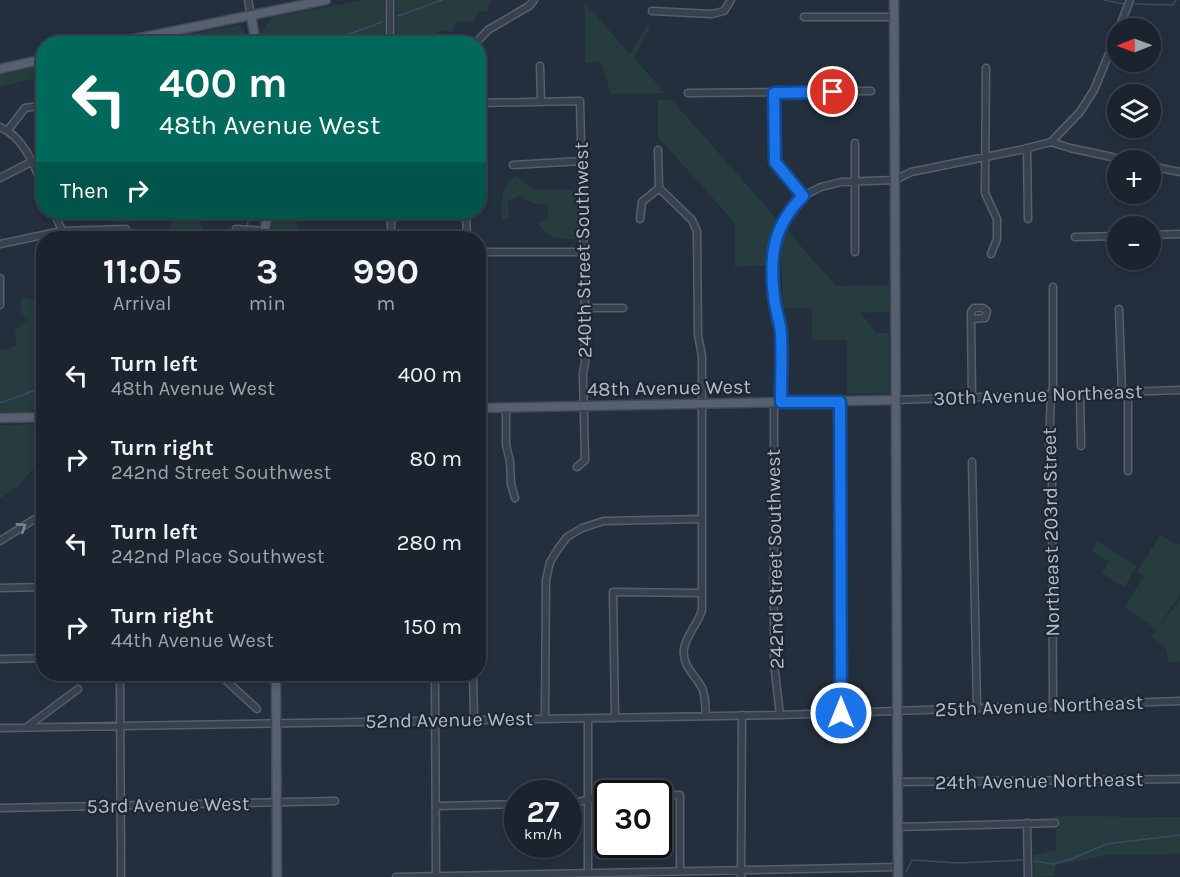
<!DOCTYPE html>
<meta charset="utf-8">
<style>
body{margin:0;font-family:Karla,sans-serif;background:#242b36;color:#f1f3f6;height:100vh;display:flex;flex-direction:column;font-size:22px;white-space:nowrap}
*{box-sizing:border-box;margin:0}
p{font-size:20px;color:#a0a4aa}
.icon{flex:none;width:33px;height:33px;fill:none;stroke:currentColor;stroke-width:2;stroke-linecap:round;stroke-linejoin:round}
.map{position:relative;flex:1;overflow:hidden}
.side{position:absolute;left:36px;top:231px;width:450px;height:450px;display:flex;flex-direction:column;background:#1b232e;border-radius:24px;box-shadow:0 3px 9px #0003,0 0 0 2px #39404a}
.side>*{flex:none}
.guide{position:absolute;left:36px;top:36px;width:450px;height:183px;border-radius:24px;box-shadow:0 3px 9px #0003,0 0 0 2px #39404a;background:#00695c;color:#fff;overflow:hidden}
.needle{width:39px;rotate:269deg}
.tools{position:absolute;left:1107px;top:18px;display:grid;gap:12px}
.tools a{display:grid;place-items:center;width:54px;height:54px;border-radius:50%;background:#1b232e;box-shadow:0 3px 9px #0003,0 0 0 2px #39404a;font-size:30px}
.speed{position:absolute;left:504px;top:780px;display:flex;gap:12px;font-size:30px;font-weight:700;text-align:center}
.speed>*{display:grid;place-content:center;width:78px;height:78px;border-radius:50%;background:#1b232e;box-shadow:0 3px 9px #0003,0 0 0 2px #39404a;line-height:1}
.speed small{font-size:15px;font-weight:400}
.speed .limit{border:3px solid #111;border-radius:9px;background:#fff;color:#111}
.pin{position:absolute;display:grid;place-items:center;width:51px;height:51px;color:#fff;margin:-26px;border:3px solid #fff;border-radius:50%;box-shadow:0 2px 6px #0007}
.me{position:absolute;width:66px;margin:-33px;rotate:0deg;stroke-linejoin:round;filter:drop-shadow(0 0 4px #0008)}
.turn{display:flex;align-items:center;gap:21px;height:126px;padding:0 24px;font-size:27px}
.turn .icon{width:78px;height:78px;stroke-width:2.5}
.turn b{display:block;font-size:42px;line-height:51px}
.then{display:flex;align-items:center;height:57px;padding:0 24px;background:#0003;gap:12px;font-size:22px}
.eta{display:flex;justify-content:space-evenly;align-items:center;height:102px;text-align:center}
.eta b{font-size:36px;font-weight:700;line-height:42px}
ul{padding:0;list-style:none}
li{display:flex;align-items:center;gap:18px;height:84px;padding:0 24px}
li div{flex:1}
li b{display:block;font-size:22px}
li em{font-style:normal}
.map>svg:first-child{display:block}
.green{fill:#263c3f}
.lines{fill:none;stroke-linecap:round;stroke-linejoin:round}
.stream{stroke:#394c67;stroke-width:1.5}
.minor-casing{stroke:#565f6c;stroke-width:9}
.major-casing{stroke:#414a57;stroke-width:11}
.minor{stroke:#38414e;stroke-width:6}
.major{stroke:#56606e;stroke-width:8}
.oneway{stroke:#7c8592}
.route-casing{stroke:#114b97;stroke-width:15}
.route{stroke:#1a73e8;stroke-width:10}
.labels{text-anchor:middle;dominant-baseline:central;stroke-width:4.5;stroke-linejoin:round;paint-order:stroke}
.street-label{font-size:20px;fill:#b4bcc9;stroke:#1d2633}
</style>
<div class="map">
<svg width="1180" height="877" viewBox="0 0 1180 877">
<rect width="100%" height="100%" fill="#242f3e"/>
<path class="green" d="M364 0H384L385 43H262C260 31 265 25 273 17Z
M396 0H491L487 12 479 11 474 21 456 22 452 32 438 31 431 41V43L396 44Z
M585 3 630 54 647 25H651L634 58 665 93 611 94 601 62H585Z
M240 25 248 37V43H144Z
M43 63V76L0 87V72Z
M671 99 776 218 769 238 767 265 735 267V223L658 137V100Z
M517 176 532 189 576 190 580 239C559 240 551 240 537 223L548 220V205L533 204 520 195 508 202 509 219H502C502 202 499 185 517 176Z
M118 212H196L203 229 190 237 191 238H170L171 213 126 222H116Z
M272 212H298L296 238H267Z
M786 229 836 286 889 285V312L860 313 877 333H889V393L847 394V340H812V308H783L781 252Z
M22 298 36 299C37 305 41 312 40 318 40 333 29 347 43 358V408L25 412H0V351L16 346 15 331 28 319 20 312Z
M44 424 43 465 31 471 18 486 0 499V425Z
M1161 534 1175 544H1180V595L1156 630 1180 599V662H1169L1166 649 1151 636 1156 630 1125 606 1144 576 1137 571Z
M1098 541 1137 566 1124 587 1102 573 1109 562 1092 550Z
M1055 816 1180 817V854L1108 855 1056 865 1054 876 1033 877 1034 855 1056 850Z"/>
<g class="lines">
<path class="stream" d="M1104 0 1124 4
M1135 4 1173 5 1176 0
M398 16 442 0
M322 44 382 22
M247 226 250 212
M245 238V235
M0 403 44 387
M1034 861 1053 864 1074 858 1106 844 1180 835
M906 872 912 860 959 863 1022 860"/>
<g class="minor-casing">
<path id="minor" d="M248 0 251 15
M390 0V44
M652 11 712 14 724 11 731 0
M804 17H894
M1119 28 1130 0
M475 44 488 30 529 6 534 0
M540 66 541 101
M986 68 985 193 997 219V239L991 254
M688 93 871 91
M774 93 775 162 803 196
M478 103 580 101 585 308V362L583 374 585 460 577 467
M0 127C24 137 34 166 44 188
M8 130 25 108 44 105
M1051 142 1080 112 1094 90 1118 32
M1027 148 1028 219
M658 150 659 188 692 220 697 231 698 335 702 356V610C698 624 686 635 684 649 682 667 695 674 702 688 706 697 705 706 706 716
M513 165 582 161
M1150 166 1180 172
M0 178 31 162
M54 212 62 231V238
M391 212V238
M466 212 467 238
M640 219 642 202 659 188
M236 229 265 231
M1150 235 1180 234
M298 236H316V238
M1075 237 1118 236
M0 244 62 231 126 229
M478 252H583
M855 252V143
M0 278V305
M1053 287V388L1051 395 1049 445 1052 481 1053 706
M585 308H623
M1119 309 1122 392
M971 319 985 318 987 311 983 308H974L971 312V319L972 398
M1128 392V471
M1080 393 1081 446
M895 400 1180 390
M781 402V335L774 298 773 264 776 238 782 222 791 208 803 196 821 187 841 182 895 180 911 172 1020 150 1051 142 1070 148 1126 160
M840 402 841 713
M774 403V663L780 715
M506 408V445L510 461 511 484 515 498
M972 462 977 708
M0 541 44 513
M0 588 44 587
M0 659 44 658
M120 674 121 877
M219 674 257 709
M435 674 436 877
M473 674 474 719
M615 718 613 592 702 593
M545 719 546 580 550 562 558 549 567 537 582 528 604 521 702 519
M588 719V877
M27 727 78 689
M0 728 780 715 1180 701
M897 782 1180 779
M658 795H680V871
M568 803C583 803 594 796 608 795
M437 806 518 804
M0 808 335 801
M1027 823 1028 877
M897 827 1055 823
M396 877 898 867
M741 877 742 715"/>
</g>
<g class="major-casing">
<path id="major" d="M894 0 898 877
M251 15 256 44
M110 44 326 0
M0 69 44 59
M263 238 268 212
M478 408 895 400
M0 418 44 417
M276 674 277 877"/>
</g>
<use href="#minor" class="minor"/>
<use href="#major" class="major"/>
</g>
<defs><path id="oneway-chevron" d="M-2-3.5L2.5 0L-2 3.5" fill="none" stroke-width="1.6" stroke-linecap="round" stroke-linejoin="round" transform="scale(1.5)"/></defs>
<use class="oneway" href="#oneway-chevron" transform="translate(22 527) rotate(-33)"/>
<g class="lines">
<g class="route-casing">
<path id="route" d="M833 92 774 93 775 162 803 196C773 226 769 256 774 297 775 309 780 321 781 333 782 356 781 380 781 402H840L841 713"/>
</g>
<use href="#route" class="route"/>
</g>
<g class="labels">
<g class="street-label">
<text transform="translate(583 250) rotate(-91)">240th Street Southwest</text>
<text transform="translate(669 388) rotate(-1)">48th Avenue West</text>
<text transform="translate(1038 395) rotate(-2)">30th Avenue Northeast</text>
<text transform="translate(1051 532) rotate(-91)">Northeast 203rd Street</text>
<text transform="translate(775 559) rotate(-91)">242nd Street Southwest</text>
<text transform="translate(1039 706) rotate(-2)">25th Avenue Northeast</text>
<text transform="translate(449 720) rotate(-1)">52nd Avenue West</text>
<text transform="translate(1039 781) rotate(-1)">24th Avenue Northeast</text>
<text transform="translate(168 805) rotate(-1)">53rd Avenue West</text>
</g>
</g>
</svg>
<div class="tools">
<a><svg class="needle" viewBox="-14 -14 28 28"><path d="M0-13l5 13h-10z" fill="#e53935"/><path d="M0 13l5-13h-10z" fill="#a0a4aa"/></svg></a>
<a><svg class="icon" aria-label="layers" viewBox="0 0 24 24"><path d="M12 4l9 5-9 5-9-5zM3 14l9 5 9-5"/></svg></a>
<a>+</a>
<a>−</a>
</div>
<div class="speed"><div>27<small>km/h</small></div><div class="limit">30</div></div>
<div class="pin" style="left:833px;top:92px;background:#d93025"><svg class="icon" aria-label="arrive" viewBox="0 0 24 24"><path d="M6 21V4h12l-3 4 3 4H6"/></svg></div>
<svg class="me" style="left:841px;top:713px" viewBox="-20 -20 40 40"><circle r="17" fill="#1a73e8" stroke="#fff" stroke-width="3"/><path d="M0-11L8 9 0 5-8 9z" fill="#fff"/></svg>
<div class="guide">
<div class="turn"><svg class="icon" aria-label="left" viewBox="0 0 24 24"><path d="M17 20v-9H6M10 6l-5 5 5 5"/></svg><div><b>400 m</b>48th Avenue West</div></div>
<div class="then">Then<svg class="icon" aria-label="right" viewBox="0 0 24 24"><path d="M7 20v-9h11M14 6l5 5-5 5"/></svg></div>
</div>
<section class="side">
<div class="eta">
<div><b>11:05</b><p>Arrival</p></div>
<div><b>3</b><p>min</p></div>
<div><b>990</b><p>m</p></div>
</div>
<ul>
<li><svg class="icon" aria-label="left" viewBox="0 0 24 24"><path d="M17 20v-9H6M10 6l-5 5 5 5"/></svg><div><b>Turn left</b><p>48th Avenue West</p></div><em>400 m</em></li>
<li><svg class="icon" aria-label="right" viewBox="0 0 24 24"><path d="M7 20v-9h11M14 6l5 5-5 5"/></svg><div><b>Turn right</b><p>242nd Street Southwest</p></div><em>80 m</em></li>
<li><svg class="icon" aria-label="left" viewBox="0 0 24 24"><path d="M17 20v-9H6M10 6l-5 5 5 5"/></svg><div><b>Turn left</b><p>242nd Place Southwest</p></div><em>280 m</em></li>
<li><svg class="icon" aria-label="right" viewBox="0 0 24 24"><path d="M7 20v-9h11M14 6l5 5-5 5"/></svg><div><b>Turn right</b><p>44th Avenue West</p></div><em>150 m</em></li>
</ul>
</section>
</div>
